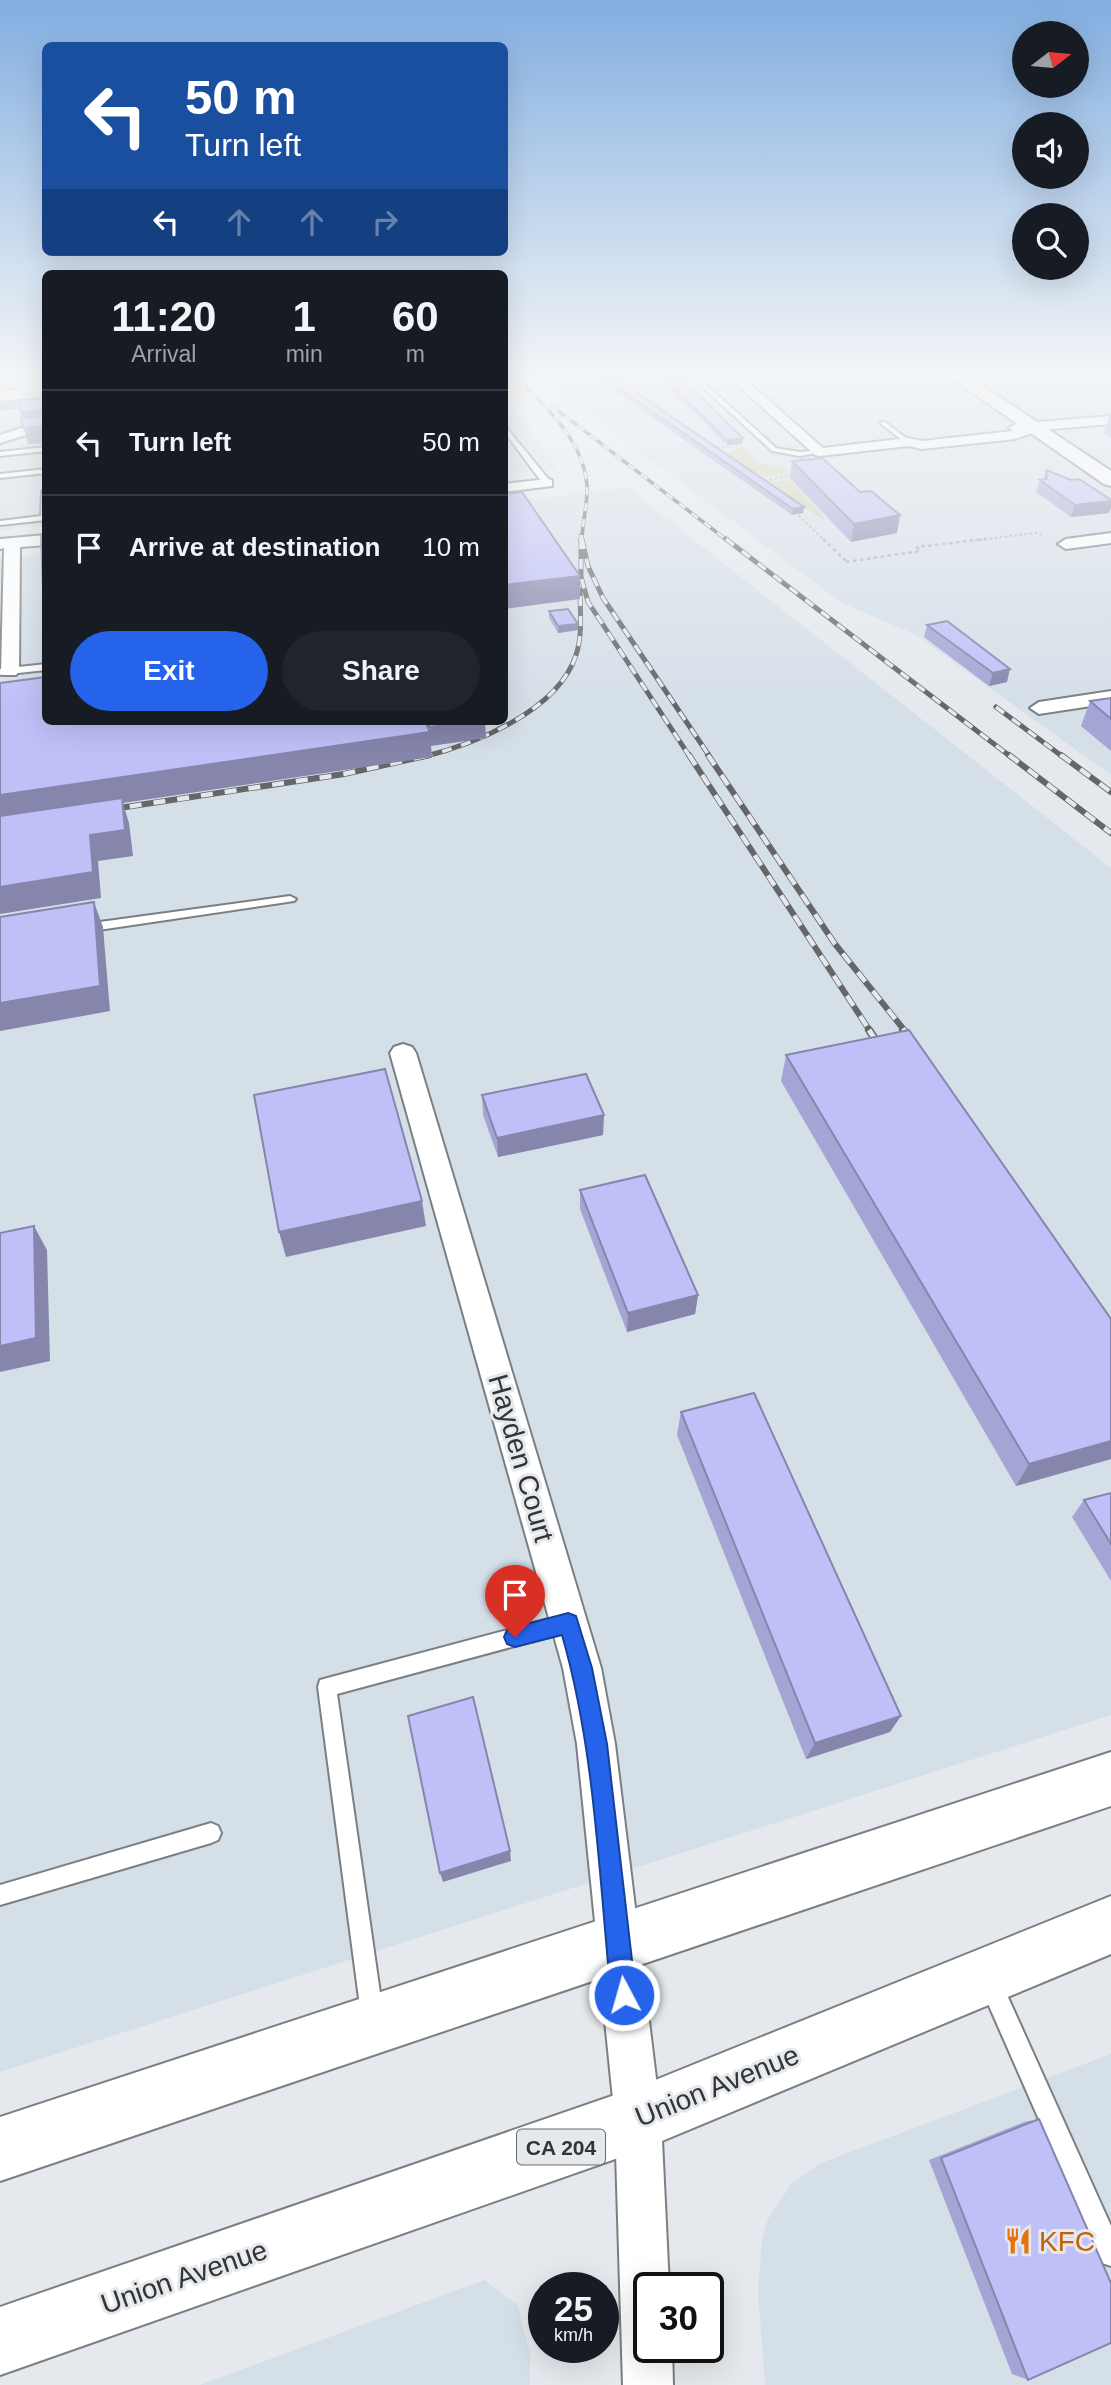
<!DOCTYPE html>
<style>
body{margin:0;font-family:Arial,sans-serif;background:#20242c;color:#f1f3f6;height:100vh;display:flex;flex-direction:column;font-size:26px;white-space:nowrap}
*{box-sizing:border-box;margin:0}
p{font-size:23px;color:#9ea1a6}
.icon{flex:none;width:38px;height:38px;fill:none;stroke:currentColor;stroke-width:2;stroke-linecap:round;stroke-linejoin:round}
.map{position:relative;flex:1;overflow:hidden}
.sheet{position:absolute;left:42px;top:270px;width:466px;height:455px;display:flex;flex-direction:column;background:#171b24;border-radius:10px;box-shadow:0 7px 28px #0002}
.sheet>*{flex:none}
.top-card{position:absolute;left:42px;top:42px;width:466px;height:214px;border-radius:10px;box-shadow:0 7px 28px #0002;background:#1a4fa0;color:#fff;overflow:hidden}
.needle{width:46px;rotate:74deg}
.controls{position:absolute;left:1012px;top:21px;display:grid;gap:14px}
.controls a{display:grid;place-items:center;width:77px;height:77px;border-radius:50%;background:#171b24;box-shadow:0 7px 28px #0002;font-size:35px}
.speed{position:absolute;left:528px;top:2272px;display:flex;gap:14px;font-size:35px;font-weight:700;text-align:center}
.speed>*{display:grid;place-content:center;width:91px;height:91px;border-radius:50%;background:#171b24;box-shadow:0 7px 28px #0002;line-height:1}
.speed small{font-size:18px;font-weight:400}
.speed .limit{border:4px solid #111;border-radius:10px;background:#fff;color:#111}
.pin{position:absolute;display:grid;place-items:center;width:60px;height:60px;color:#fff;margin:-72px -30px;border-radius:50% 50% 50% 0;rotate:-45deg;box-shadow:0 0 7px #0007}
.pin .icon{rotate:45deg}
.me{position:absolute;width:77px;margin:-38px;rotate:354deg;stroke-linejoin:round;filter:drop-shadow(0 0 5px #0008)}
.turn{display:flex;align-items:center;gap:24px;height:147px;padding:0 28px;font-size:32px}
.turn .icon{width:91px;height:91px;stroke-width:2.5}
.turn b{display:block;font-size:49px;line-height:60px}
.lanes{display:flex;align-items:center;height:66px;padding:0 28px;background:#0003;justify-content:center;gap:35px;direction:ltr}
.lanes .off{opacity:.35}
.eta{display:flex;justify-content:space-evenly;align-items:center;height:119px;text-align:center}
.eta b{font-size:42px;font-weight:700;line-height:49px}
.primary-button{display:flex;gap:14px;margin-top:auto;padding:14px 28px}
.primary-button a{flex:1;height:80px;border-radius:42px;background:#2563eb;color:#fff;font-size:28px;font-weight:700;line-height:80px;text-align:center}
.primary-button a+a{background:#20242c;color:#f1f3f6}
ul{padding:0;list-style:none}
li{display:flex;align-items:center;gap:21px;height:105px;padding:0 28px;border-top:2px solid #363941}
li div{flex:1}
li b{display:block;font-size:26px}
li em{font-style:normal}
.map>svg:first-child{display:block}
.built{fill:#d5dfe8}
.green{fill:#cfd2ab}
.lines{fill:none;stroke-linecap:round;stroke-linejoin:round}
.canal{fill:#89a5d5;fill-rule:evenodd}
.lane-casing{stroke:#7b7f82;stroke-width:4}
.street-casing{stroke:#7b7f82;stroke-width:4}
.secondary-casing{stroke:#7b7f82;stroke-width:4}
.highway-casing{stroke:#7b7f82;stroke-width:4}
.path-far1{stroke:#acafb2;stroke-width:2;stroke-dasharray:2.5 2.5;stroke-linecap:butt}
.path{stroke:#acafb2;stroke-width:2.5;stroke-dasharray:3.5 3.5;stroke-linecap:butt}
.lane{fill:#fff;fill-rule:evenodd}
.street{fill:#fff;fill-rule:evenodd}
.secondary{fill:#fff;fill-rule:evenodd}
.highway{fill:#fff;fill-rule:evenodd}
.rail-far3-casing{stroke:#646668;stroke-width:3.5}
.rail-far2-casing{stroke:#646668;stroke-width:5}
.rail-far1-casing{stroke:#646668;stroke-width:6}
.rail-casing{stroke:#646668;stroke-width:8}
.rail-far3{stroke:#e5e9ed;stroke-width:2.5;stroke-dasharray:8;stroke-linecap:butt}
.rail-far2{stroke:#e5e9ed;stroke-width:3.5;stroke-dasharray:10;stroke-linecap:butt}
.rail-far1{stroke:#e5e9ed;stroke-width:4.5;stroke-dasharray:12;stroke-linecap:butt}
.rail{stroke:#e5e9ed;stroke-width:5;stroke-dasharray:16;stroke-linecap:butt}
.wall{fill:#a4a5d4}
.shaded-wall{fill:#8686ad}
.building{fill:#bfc0f7;stroke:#8686ad;stroke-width:2}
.route{fill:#2563eb;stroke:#184099;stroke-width:2}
.labels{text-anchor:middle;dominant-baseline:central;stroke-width:6;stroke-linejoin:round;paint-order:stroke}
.shield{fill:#e5e9ed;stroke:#686a6c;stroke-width:2}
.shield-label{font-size:21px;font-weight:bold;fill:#323435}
.near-street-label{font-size:28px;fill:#323435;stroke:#e5e9ed}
.near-food-label{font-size:28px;fill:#c56008;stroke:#e5e9ed;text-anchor:start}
</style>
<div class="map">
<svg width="1111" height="2385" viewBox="0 0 1111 2385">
<rect width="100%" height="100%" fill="#e5e9ed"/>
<path class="built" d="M530 370H1111V775L916 635 842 603Z
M504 397 558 469 504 475Z
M45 413V525L0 530V418Z
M628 488 1111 868V1715L0 2072V559L45 554 46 721H504V502Z
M1111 2054V2385H765L758 2292 762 2240 768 2219 792 2183 821 2163Z
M484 2280 517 2304 530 2353V2385H200Z"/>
<path class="green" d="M603 370H645L652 377 633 389Z
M742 446 759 462 781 467 789 472 762 478 727 455Z
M789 480 825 518 822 519 769 484Z"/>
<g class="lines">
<path class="canal" d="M46 396V406L0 411V401Z"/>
<g class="lane-casing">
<path id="lane" d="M684 370H690L776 448 800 452 820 450 823 452 800 456 772 451Z
M881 422H885L910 441V443H906L881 424Z
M504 425 550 481V485H544L504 431Z
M46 447V451L0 456V452Z
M46 469V473L0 478V474Z
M46 489V520L0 525V521L41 516 42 491Z
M46 664V670L0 675V669Z
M290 896 296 899 294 901 85 932 79 928 85 924Z
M567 1614 573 1617 576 1623 573 1629 567 1632 337 1694 383 2014 380 2022 372 2025 364 2022 361 2014 318 1687 320 1680Z
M211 1823 218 1826 221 1833 218 1840 211 1843 0 1905V1885Z
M990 1972 998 1975 1111 2226V2266L1102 2263 979 1983 982 1975Z"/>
</g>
<g class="street-casing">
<path id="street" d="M6 370H18L14 388H6L4 385Z
M721 370H734L823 448 908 438 922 441 1013 431 1009 428 1016 424 1111 416V424L1040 430 1015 439 922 449 908 446 820 456 815 455Z
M46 425V433L26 435 0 443V435L24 427Z
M547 479 552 480V486L504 492V484Z
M1111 533V543L1066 549 1058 544 1066 539Z
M46 535V545L20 547 19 671 16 675H4L1 671 4 548 0 549V539Z
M1111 691V703L1039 714 1030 708 1039 702Z
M403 1044 412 1047 416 1053 601 1668 615 1744 661 2119 669 2287H649V2347H672L673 2385H623L615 2119 577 1744 563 1668 390 1053 394 1047Z"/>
</g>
<g class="secondary-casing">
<path id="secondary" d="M940 370H959L1111 471V486L1104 484Z"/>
</g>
<g class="highway-casing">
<path id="highway" d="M1111 1752V1806L0 2181V2117Z
M1111 1896V1954L638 2151 0 2375V2307L638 2087Z"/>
</g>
<path class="path-far1" d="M584 370 609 383
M29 395 46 393
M634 395 670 386
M712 448 732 446
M760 482 796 474
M795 512 825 541
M970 541 1035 533 1044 535"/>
<path class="path" d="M823 539 847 562
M846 562 920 551 917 547 985 539"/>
<use href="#lane" class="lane"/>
<use href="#street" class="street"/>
<use href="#secondary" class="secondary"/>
<use href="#highway" class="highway"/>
<g class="rail-far3-casing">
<path id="rail-far3" d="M505 370 527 387
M520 382C550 409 584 444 587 486 588 504 582 522 582 541
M552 406 728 541
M580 541 581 535"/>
</g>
<g class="rail-far2-casing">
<path id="rail-far2" d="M581 539V577L588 602 690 757
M582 539 588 566 603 598 710 757
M726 539 1011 757
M996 707 1063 757
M423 757C475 744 558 711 576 655 583 634 580 611 580 590"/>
</g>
<g class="rail-far1-casing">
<path id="rail-far1" d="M689 755 870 1031
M708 755 835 944 905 1031
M1009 755 1111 833
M1061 755 1111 792
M106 810 344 774 430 755"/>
</g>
<g class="rail-casing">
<path id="rail" d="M869 1030 885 1054
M903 1030 905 1032"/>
</g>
<use href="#rail-far3" class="rail-far3"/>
<use href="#rail-far2" class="rail-far2"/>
<use href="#rail-far1" class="rail-far1"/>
<use href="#rail" class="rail"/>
</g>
<path class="wall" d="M650 370H672L742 444 727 445Z
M1038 370H1076V372L1047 375Z
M604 378 804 507 803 513 792 515 604 384Z
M1110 413H1111V438L1104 433Z
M792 461 897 533 851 542 790 478Z
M1046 470 1111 500V507L1109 513 1071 517 1036 492 1040 480H1043Z
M549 611 578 624V630L558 633 549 618Z
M927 625 1007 682 989 686 924 637Z
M1111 698V751L1081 726 1090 701Z
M786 1055 1111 1459 1016 1486 781 1081Z
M482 1095 603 1135 498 1157 483 1115Z
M580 1190 698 1295 695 1314 627 1332 580 1209Z
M681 1412 890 1732 806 1759 677 1435Z
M1111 1493V1581L1072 1517 1084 1500Z
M1039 2119 1028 2380 1012 2374 929 2160 1024 2122Z"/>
<path class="shaded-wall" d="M1048 370H1076V372L1047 375Z
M46 410V443L28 444 20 412Z
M743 438 742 444 727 445V440Z
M1111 501V507L1109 513 1071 517 1075 505Z
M804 507 803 513 792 515 793 509Z
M900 515 897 533 851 542 854 524Z
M580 576V599L504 609V585Z
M578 624V630L558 633V626Z
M1010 669 1007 682 989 686 993 673Z
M468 721H485L486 738 431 746 432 757 123 803 129 823 133 856 98 861 101 898 0 914V795L430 732V727Z
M94 902 103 927 110 1011 0 1031V1003Z
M604 1115 603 1135 498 1157 497 1138Z
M422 1201 426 1226 286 1257 279 1232Z
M34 1226 47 1250 50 1361 0 1372V1346Z
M698 1295 695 1314 627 1332 628 1313Z
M1111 1441V1459L1016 1486 1029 1464Z
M901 1716 890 1732 806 1759 815 1743Z
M510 1851 511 1861 443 1882 440 1873Z"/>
<path class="building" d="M656 370H672L743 438 727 440Z
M613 377 804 507 793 509 604 378Z
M46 398V410L20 412 22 400Z
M46 416V426L23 428 21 418Z
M822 458 860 492 871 491 900 515 854 524 792 461Z
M1046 470 1071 480 1079 479 1111 500V501L1075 505 1040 480 1047 479Z
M522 492 580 576 504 585V494Z
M46 533V586L43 587 41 534Z
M568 609 578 624 558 626 549 611Z
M947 621 1010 669 993 673 927 625Z
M46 677V721H425L430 732 0 795V683Z
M1111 698V719L1090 701Z
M427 721H468L430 727Z
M122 798 125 830 90 835 93 872 0 887V816Z
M94 902 100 986 0 1003V917Z
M909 1030 1111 1319V1441L1029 1464 786 1055Z
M385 1069 422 1201 279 1232 254 1095Z
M586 1074 604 1115 497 1138 482 1095Z
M645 1175 698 1295 628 1313 580 1190Z
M34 1226 36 1338 0 1346V1233Z
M754 1393 901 1716 815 1743 681 1412Z
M1111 1493V1544L1084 1500Z
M473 1697 510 1851 440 1873 408 1716Z
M1039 2119 1111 2283V2343L1028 2380 941 2158Z"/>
<linearGradient id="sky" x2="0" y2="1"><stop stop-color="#82aee0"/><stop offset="0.53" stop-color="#f3f5f7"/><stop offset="1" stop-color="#f3f5f7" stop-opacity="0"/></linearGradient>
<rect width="1111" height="704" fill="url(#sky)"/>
<path class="route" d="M568 1613 576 1616 592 1668 607 1744 636 1995 632 2003 624 2007 615 2003 611 1995C599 1876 595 1749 562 1635L515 1647 507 1644 504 1637 507 1630 515 1627Z"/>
<defs>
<g id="restaurant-bare" transform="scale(2.1)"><path d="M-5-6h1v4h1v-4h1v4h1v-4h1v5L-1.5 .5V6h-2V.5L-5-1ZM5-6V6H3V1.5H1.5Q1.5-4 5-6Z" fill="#e8710a" stroke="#e5e9ed" stroke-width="2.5" paint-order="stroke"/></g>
</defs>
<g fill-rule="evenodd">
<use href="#restaurant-bare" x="1018" y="2241"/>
</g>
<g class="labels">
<rect class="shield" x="517" y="2129.5" width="88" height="35" rx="5"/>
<g class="shield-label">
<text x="561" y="2147">CA 204</text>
</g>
<g class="near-street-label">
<text transform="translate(521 1458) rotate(74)">Hayden Court</text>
<text transform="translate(717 2086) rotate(-22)">Union Avenue</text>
<text transform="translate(184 2277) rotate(-19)">Union Avenue</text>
</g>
<g class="near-food-label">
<text x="1039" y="2241">KFC</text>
</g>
</g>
</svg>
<div class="controls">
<a><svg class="needle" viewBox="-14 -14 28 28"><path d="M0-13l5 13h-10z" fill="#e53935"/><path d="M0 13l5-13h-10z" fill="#9ea1a6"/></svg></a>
<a><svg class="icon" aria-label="sound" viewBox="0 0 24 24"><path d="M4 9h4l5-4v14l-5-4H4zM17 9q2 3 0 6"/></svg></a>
<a><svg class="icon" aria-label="search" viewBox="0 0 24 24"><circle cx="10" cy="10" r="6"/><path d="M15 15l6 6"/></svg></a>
</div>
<div class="speed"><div>25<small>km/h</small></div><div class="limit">30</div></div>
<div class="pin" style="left:515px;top:1637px;background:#d93025"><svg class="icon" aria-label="arrive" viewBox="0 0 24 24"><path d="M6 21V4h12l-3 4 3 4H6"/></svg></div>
<svg class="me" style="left:624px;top:1995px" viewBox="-20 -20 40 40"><circle r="17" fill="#2563eb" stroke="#fff" stroke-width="3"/><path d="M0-11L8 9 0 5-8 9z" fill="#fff"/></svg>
<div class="top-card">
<div class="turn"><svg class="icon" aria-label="left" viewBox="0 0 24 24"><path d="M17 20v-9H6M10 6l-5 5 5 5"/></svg><div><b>50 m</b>Turn left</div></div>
<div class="lanes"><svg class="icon" aria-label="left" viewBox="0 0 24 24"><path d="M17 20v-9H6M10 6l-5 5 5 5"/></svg><svg class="icon off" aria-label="ahead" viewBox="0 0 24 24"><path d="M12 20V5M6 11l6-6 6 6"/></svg><svg class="icon off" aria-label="ahead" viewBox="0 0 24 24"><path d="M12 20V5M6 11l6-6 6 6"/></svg><svg class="icon off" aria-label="right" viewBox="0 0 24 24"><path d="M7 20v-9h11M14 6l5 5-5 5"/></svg></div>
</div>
<section class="sheet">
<div class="eta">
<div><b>11:20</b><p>Arrival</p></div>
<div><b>1</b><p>min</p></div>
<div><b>60</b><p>m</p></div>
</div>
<ul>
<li><svg class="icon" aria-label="left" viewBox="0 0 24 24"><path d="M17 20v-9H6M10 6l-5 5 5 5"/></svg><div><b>Turn left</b></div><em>50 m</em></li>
<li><svg class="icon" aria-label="arrive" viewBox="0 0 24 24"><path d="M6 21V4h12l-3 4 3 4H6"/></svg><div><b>Arrive at destination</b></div><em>10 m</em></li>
</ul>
<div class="primary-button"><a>Exit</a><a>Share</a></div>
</section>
</div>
